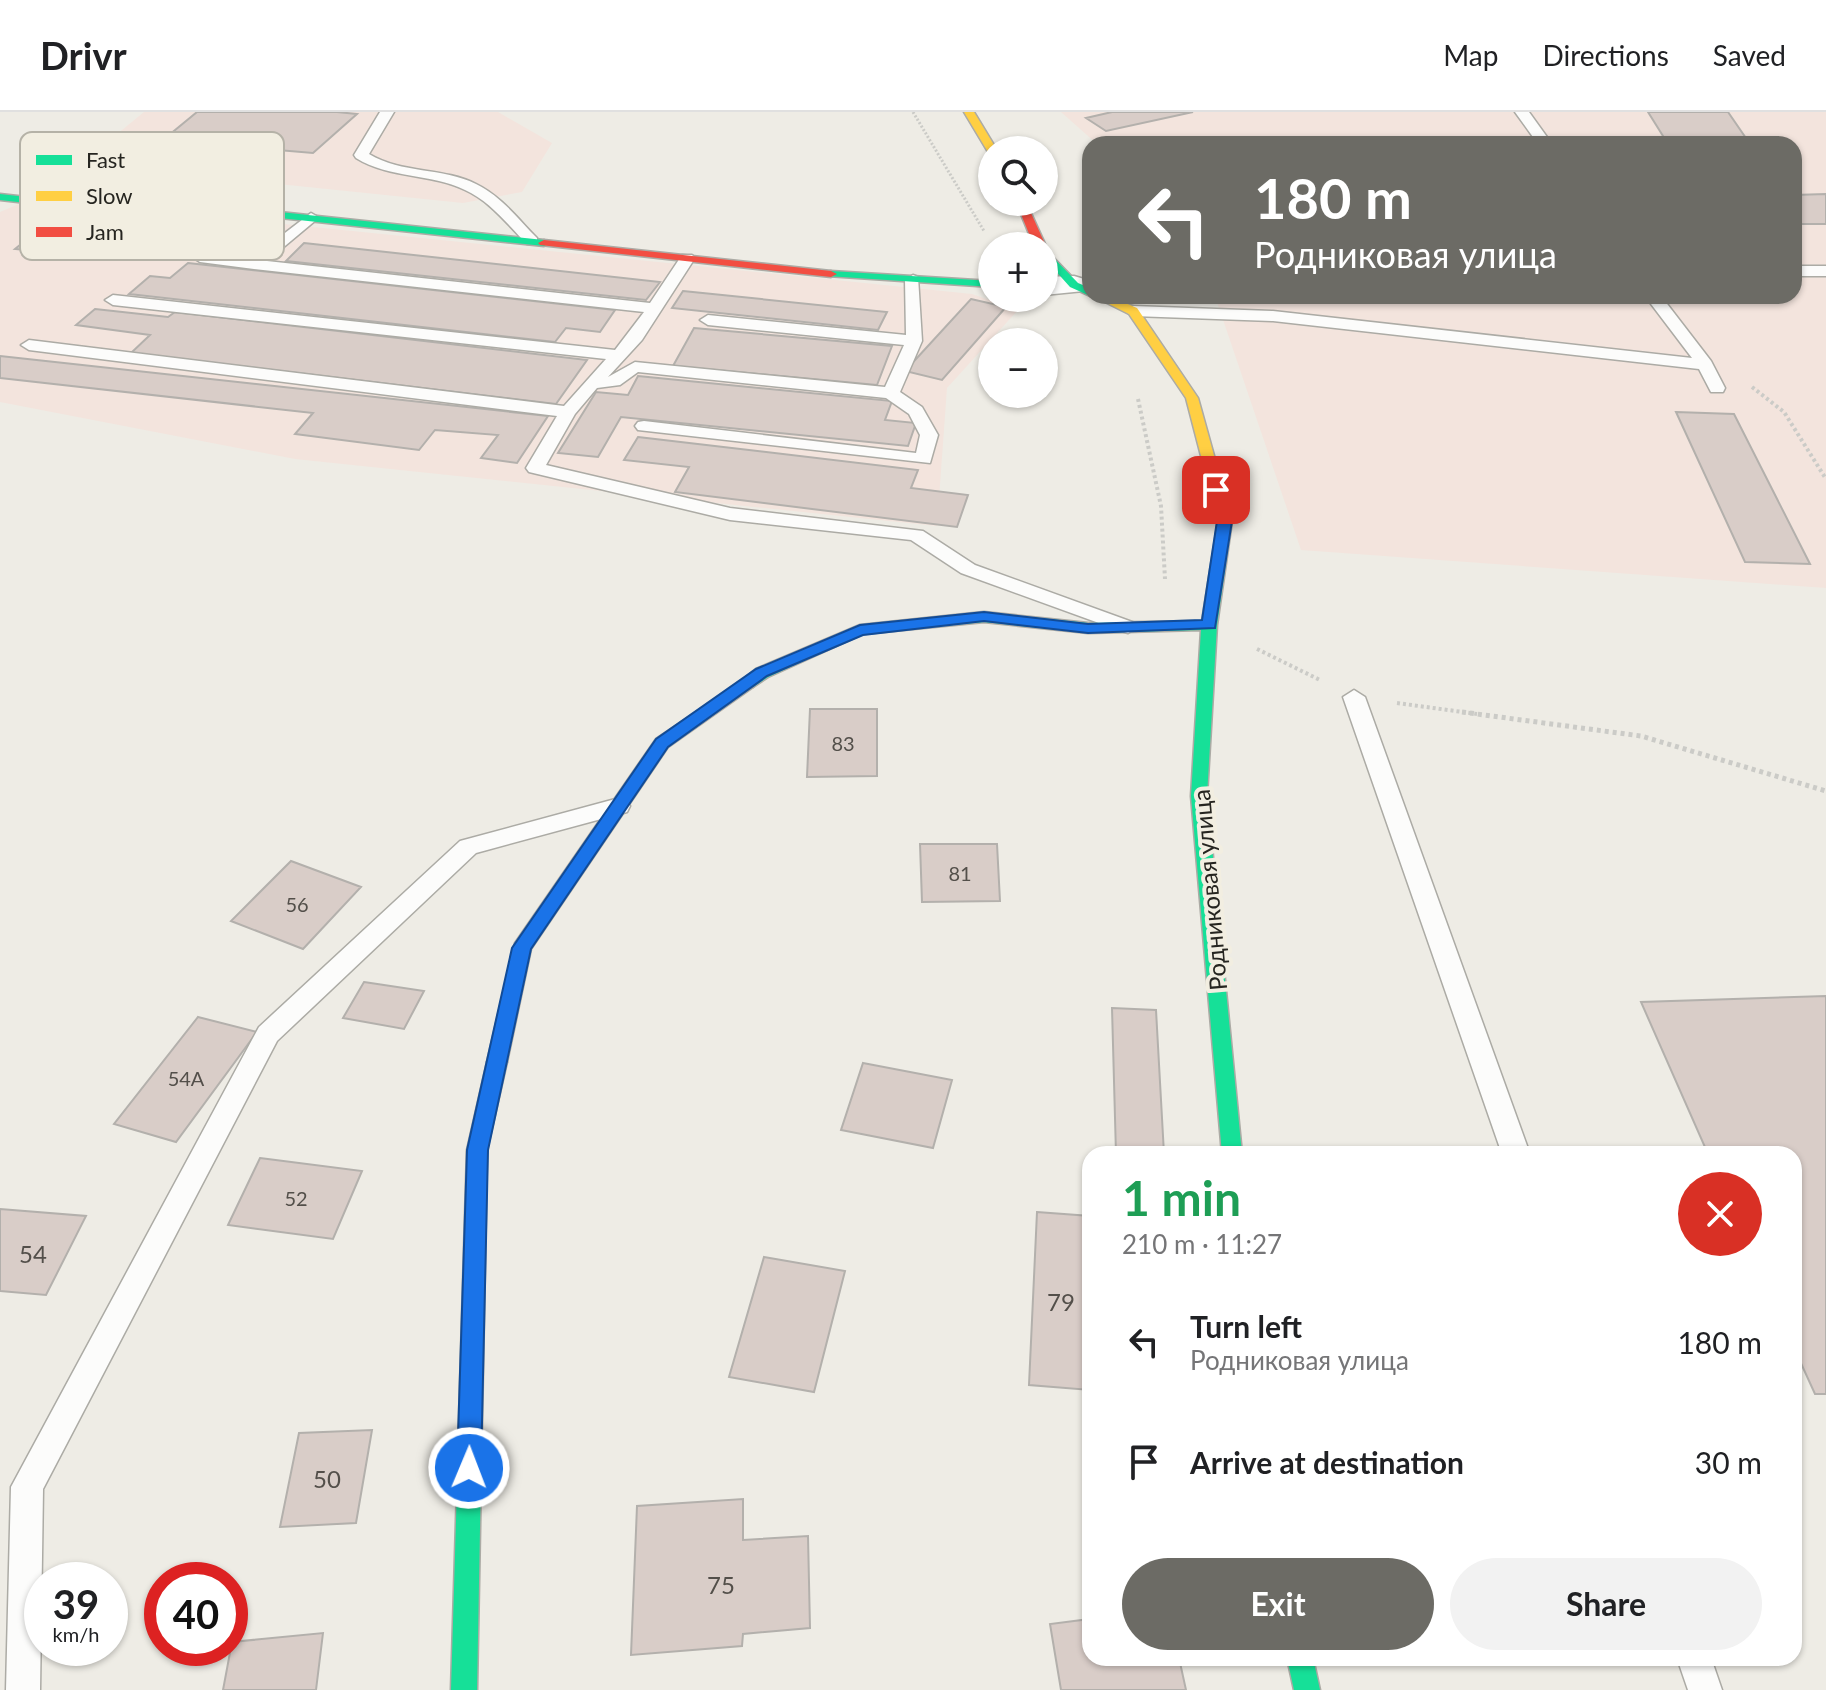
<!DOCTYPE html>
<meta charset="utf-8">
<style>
body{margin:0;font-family:Lato,sans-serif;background:#f2f2f2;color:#202124;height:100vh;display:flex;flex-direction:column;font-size:30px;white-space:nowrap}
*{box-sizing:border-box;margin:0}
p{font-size:26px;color:#757577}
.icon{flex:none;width:44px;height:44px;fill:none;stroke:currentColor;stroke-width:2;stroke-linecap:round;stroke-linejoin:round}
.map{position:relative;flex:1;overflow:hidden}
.details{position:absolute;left:1082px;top:1034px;width:720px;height:520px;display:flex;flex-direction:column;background:#fff;border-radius:24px;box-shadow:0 2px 6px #0004}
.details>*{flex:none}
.banner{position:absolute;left:1082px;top:24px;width:720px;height:168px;border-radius:24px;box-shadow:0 2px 6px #0004;background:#6c6b65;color:#fff;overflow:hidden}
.buttons{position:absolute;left:978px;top:24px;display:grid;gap:16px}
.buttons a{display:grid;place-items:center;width:80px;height:80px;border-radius:50%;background:#fff;box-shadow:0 2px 6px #0004;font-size:40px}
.speed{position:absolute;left:24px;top:1450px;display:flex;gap:16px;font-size:40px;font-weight:700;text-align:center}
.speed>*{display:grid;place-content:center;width:104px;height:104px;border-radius:50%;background:#fff;box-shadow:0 2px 6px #0004;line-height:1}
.speed small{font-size:20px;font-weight:400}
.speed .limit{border:12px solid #d22;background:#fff;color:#111}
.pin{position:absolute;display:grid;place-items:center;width:68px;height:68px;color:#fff;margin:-34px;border-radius:16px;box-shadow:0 4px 12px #0006}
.me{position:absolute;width:88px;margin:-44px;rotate:1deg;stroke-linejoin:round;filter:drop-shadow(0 0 6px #0008)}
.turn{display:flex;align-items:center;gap:28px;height:168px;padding:0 40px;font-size:36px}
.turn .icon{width:104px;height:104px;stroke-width:2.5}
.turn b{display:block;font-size:56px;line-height:68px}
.round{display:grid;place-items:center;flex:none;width:84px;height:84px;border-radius:42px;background:#f2f2f2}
.headline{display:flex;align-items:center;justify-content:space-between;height:136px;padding:0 40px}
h1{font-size:48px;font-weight:700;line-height:60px;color:#1e9e55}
.action{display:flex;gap:16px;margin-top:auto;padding:16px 40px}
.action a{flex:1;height:92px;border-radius:48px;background:#6c6b65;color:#fff;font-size:32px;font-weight:700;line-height:92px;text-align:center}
.action a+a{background:#f2f2f2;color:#202124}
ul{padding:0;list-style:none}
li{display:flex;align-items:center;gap:24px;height:120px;padding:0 40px}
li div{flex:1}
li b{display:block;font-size:30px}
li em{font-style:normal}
header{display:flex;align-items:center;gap:48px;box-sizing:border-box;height:112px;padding:0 40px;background:#fff;border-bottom:2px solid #e0e0e0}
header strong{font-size:38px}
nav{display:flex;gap:44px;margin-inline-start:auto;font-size:28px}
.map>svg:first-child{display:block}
.industrial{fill:#f3e4dd}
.building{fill:#d9cdc8;stroke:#b3b0ac;stroke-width:2}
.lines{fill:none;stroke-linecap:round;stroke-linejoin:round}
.lane-casing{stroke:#acaba5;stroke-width:3}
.street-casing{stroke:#acaba5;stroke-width:3}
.fast-casing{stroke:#acaba5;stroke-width:3}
.slow-casing{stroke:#acaba5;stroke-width:3}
.jam-casing{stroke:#acaba5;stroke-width:3}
.path-far2{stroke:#cbcbc7;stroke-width:3;stroke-dasharray:2 2;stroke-linecap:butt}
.path-far1{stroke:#cbcbc7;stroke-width:4;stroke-dasharray:3 3;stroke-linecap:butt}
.path{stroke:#cbcbc7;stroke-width:5;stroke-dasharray:4 4;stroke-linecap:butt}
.lane{fill:#fcfcfb;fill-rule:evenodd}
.street{fill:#fcfcfb;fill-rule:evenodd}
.fast{fill:#16e098;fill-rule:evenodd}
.slow{fill:#ffcf43;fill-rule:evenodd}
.jam{fill:#f24e42;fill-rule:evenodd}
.route{fill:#1a73e8;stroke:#114b97;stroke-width:2}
.labels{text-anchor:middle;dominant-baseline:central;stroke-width:8;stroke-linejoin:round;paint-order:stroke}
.number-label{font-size:20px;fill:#534f4a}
.street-label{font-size:24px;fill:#262520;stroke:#f2eee1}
.near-number-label{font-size:24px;fill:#534f4a}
.key{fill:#f2eee1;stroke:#b5b2a7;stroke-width:2}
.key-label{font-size:22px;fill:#262520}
</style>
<header>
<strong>Drivr</strong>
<nav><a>Map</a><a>Directions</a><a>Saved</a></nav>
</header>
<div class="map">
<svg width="1826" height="1578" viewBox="0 0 1826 1578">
<rect width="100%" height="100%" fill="#eeece5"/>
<path class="industrial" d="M144 0H498L552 31 522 80 463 91 94 53V41Z
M1061 0H1826V476L1301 438 1215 184H1794V32H1097Z
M19 92H88L972 182 1018 198 947 276 937 414 295 347 0 290V100Z"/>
<path class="building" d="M197 0H337L357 2 313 41 163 28Z
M1112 0H1193L1106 19 1086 6Z
M1648 0H1728L1750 32H1668Z
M1826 82V112H1794V83Z
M47 111 153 120 124 147 15 137Z
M304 131 660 170 646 188 286 149Z
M188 151 615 198 600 220 566 216 555 230 129 182 150 164 170 166Z
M683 179 887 200 878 218 672 196Z
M1702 184H1758L1761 191 1703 188Z
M971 187 1006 195 942 268 905 259Z
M95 197 168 205 175 200 587 248 556 292 131 241 150 223 76 213Z
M694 216 892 234 877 273 673 254Z
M0 244 548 304 517 351 481 346 498 323 435 318 419 338 295 322 313 301 0 266Z
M638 264 892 289 885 308 916 311 908 334 621 305 598 345 558 341 596 280 628 283Z
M1676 300 1734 302 1810 452 1745 450Z
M638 325 918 358 911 376 968 383 957 415 675 380 689 355 624 348Z
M810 597H877V664L807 665Z
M920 732H997L1000 789 922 790Z
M291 749 361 775 303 837 231 809Z
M364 870 424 879 404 917 343 906Z
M1826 884V1282H1815L1794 1236V1042H1708L1641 890Z
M1112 896 1156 898 1164 1042H1116Z
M198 905 257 920 176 1030 114 1012Z
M863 951 952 968 933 1036 841 1018Z
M260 1046 362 1059 333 1127 228 1113Z
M0 1097 86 1104 46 1183 0 1179Z
M1037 1100 1090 1104V1278L1029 1273Z
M764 1145 845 1159 814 1280 729 1265Z
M372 1318 356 1411 280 1415 299 1321Z
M743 1387V1428L808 1424 810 1516 743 1522 742 1534 631 1543 637 1394Z
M1090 1507V1546H1179L1186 1578H1061L1050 1512Z
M323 1521 316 1578H223L232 1530Z"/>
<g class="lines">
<g class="lane-casing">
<path id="lane" d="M380 0H394L369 42C402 62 442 55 476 72 501 84 518 107 537 126V132H527C508 113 490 89 465 78 430 61 390 67 356 46L354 43Z
M1515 0H1529L1552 32H1538Z
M311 101 318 105 316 108 267 149 650 191 682 143H692L695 146 642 228 608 265 635 250 885 275 904 233 708 213 700 208 708 203 906 223 905 168 913 163 918 165 922 229 900 280 922 295 938 323 930 351 638 318 635 314 638 310 644 309 916 341 920 323 909 302 886 286 638 260 620 273 597 276 575 302 546 353 730 396 923 419 975 453 1135 511 1138 515 1128 521 1121 519 961 461 911 428 730 408 529 360 526 356 557 304 29 238 21 233 29 228 564 294 606 247 113 193 105 188 113 183 615 238 644 200 254 157 200 150 192 145 200 140 251 147Z
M1794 154H1826V164H1794Z
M1645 184H1661L1711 249 1725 276 1723 280H1711L1699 257 1273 209 1133 204 1125 199 1133 194 1273 199 1692 246Z
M1354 578 1365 585 1530 1042H1502L1343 585Z
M619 686 627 688 630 694 627 700 476 741 277 929 43 1377 40 1578H6L11 1375 259 915 460 729Z
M1677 1546H1711L1722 1578H1688Z"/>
</g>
<g class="street-casing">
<path id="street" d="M1074 164 1084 167 1088 173 1084 179 1044 183V165Z"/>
</g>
<g class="fast-casing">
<path id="fast" d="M0 82 106 94 194 91 544 128 550 131 544 134 194 97 106 100 0 88Z
M1044 136 1078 171 1090 176V184L1070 175 1044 146Z
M831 159 992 169V175L827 164V160Z
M1221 390 1228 394 1232 409 1217 513 1207 684 1242 1042H1222L1191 684 1201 518 1088 521 984 510 863 522 768 565 753 575H741L739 571 756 557 860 513 984 500 1088 511 1202 509 1218 409 1214 394Z
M497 942 504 944 507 950 487 1038 477 1578H451L467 1038 487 950 490 944Z
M1287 1546H1313L1320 1578H1294Z"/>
</g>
<g class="slow-casing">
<path id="slow" d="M964 0H974L997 38 988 40Z
M1093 184H1109L1137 196 1198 286 1228 394 1226 397 1221 398 1214 394 1186 286 1129 202Z
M747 566 755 571 753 575 668 635 531 837 507 950 504 956 497 958 490 956 487 950 515 831 656 627Z"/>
</g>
<g class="jam-casing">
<path id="jam" d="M1016 90H1026L1046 134 1044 136V134H1034Z
M544 128 831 159 837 162 831 165 540 133 538 131Z"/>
</g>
<path class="path-far2" d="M913 0 984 119"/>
<path class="path-far1" d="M1752 275 1784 300 1826 367
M1138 287 1161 394 1165 467
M1257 537 1320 568
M1397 591 1477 602"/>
<path class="path" d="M1462 600 1641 624 1826 679"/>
<use href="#lane" class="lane"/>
<use href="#street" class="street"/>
<use href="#fast" class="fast"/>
<use href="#slow" class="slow"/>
<use href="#jam" class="jam"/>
</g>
<path class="route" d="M1216 374 1223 378 1232 409 1215 516 1088 521 984 509 863 523 767 564 668 635 531 837 488 1038 481 1356 478 1364 469 1367 461 1364 457 1356 467 1038 512 836 656 627 756 557 860 513 984 500 1088 512 1202 508 1217 409 1209 378Z"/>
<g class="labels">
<g class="number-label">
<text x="843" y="631">83</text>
<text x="960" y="761">81</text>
<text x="297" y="792">56</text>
<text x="186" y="966">54А</text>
<text x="296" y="1086">52</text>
</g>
<g class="street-label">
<text transform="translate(1209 778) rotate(-95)">Родниковая улица</text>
</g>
<g class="near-number-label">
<text x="33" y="1141">54</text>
<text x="1061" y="1189">79</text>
<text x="327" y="1366">50</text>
<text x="721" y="1472">75</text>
</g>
</g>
<rect x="20" y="20" width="264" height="128" rx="12" class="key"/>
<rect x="36" y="43" width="36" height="10" fill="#16e098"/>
<rect x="36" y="79" width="36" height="10" fill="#ffcf43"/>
<rect x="36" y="115" width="36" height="10" fill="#f24e42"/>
<g class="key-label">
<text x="86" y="56">Fast</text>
<text x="86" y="92">Slow</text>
<text x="86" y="128">Jam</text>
</g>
</svg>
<div class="buttons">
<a><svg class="icon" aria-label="search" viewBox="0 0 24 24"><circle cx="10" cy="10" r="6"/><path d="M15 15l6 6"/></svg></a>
<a>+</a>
<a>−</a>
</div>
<div class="speed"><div>39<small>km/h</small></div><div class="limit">40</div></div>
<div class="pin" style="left:1216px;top:378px;background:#d93025"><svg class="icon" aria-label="arrive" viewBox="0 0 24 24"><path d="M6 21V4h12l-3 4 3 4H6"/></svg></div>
<svg class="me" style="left:469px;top:1356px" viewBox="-20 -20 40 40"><circle r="17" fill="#1a73e8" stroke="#fff" stroke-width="3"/><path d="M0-11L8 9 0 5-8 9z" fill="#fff"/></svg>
<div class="banner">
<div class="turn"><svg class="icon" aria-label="left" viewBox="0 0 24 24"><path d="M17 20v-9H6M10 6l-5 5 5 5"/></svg><div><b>180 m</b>Родниковая улица</div></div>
</div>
<section class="details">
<div class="headline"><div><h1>1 min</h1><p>210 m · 11:27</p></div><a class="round" style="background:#d93025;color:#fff"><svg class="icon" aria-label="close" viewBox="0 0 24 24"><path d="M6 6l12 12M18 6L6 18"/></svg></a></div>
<ul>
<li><svg class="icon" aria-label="left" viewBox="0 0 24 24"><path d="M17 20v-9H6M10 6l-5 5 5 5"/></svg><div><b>Turn left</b><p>Родниковая улица</p></div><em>180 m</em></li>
<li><svg class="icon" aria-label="arrive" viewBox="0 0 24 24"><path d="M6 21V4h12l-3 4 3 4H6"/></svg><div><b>Arrive at destination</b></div><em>30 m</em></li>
</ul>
<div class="action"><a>Exit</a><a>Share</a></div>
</section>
</div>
